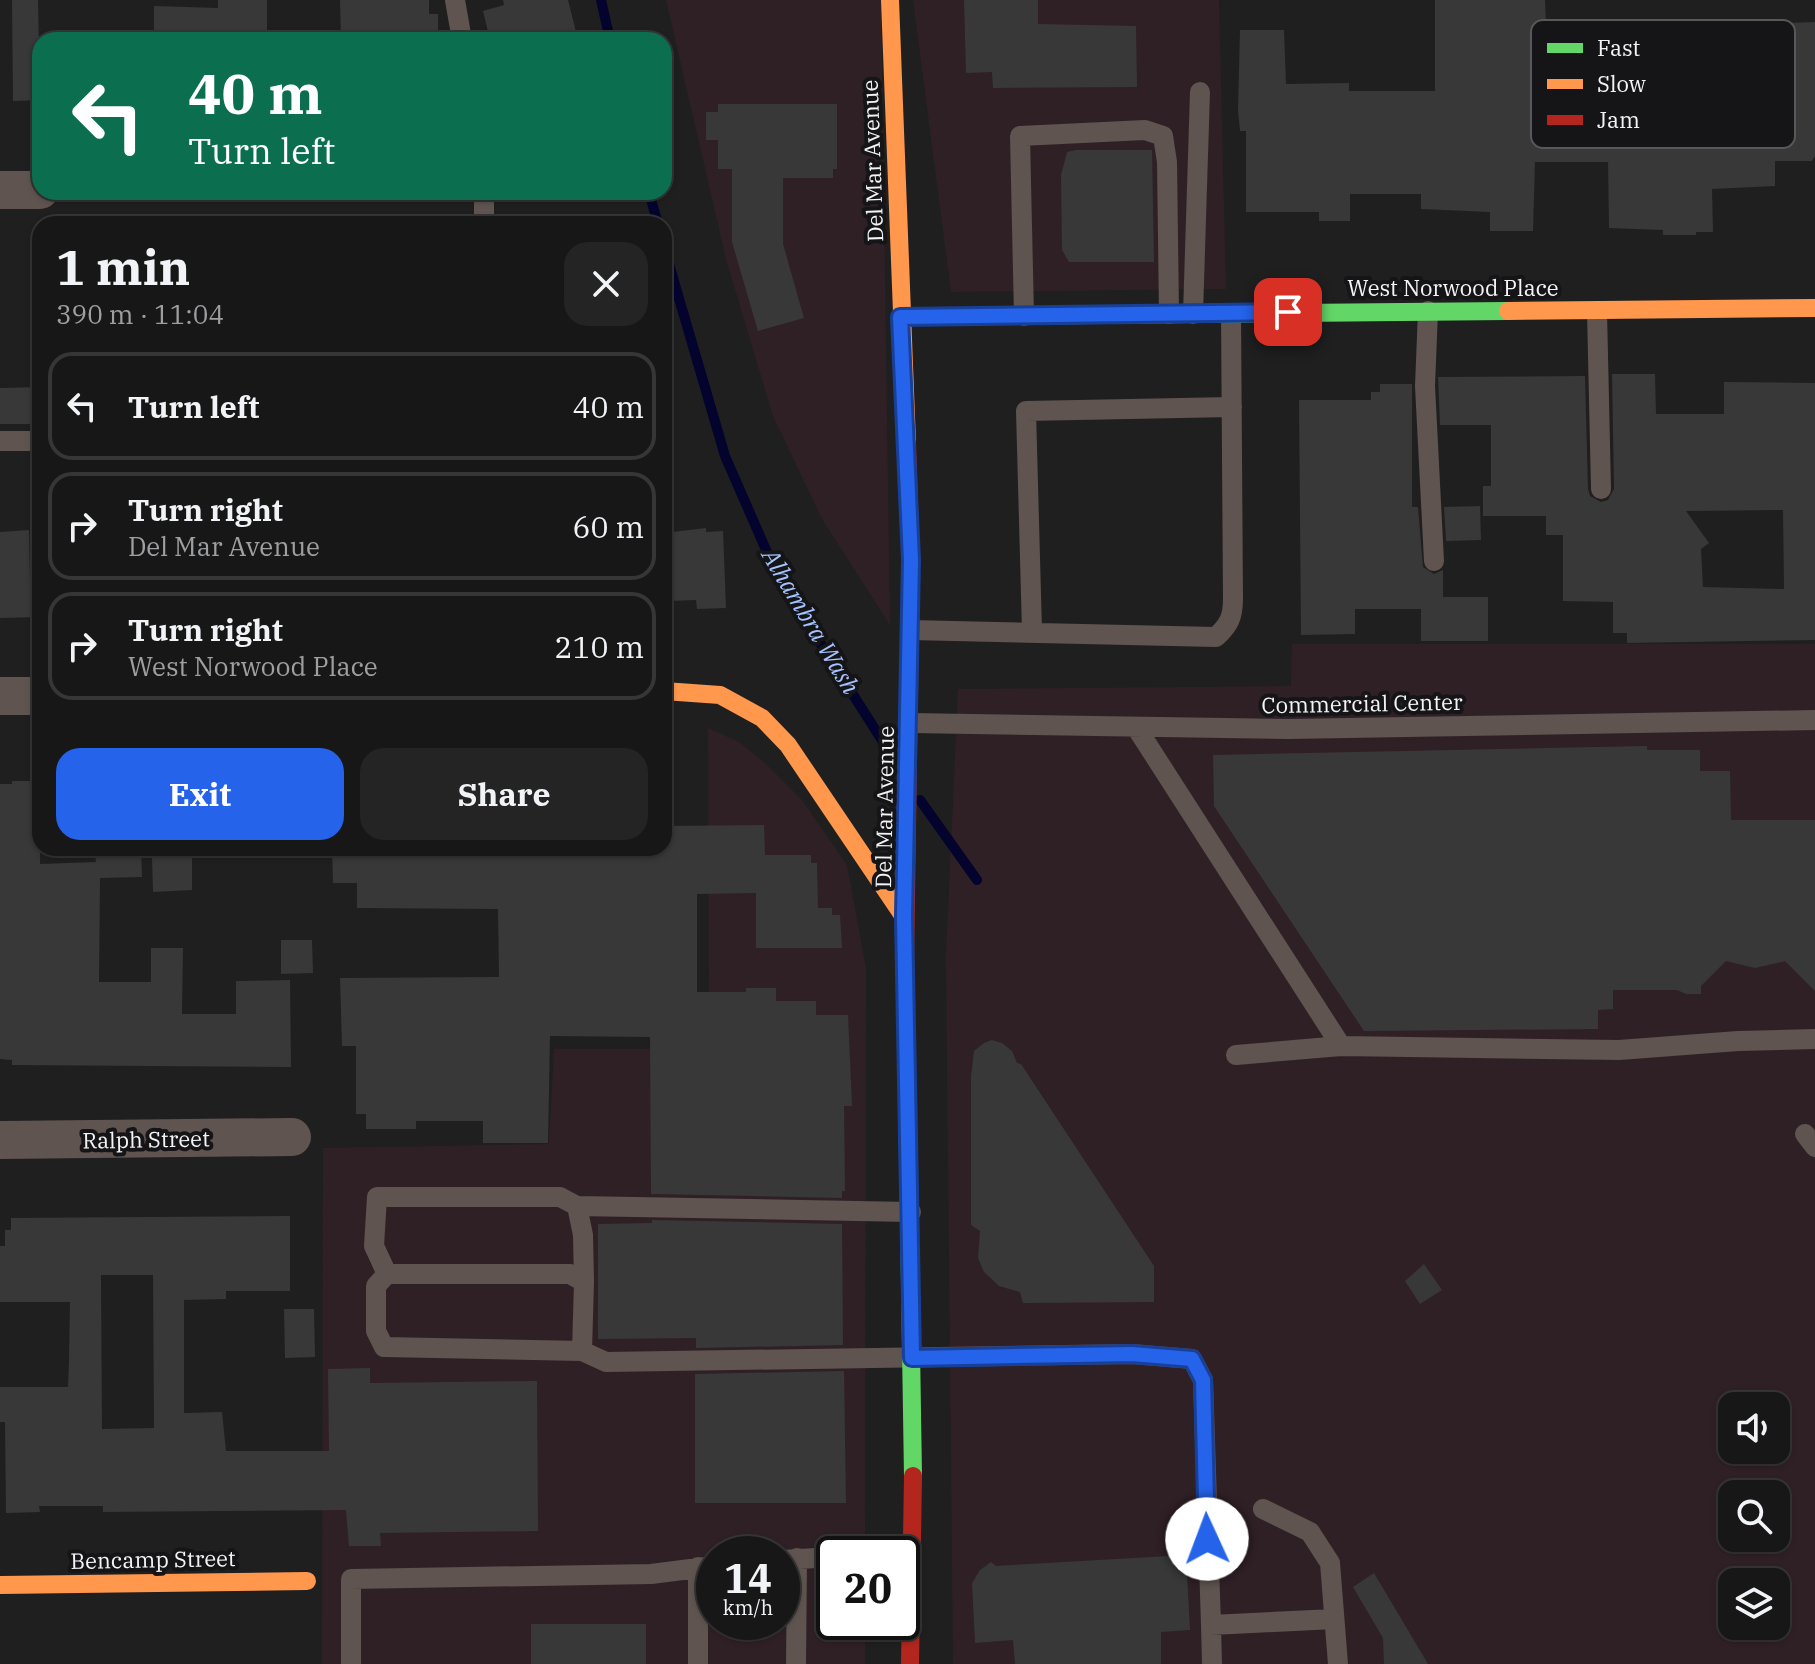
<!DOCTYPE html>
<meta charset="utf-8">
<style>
body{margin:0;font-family:"IBM Plex Serif",serif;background:#242424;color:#f1f3f6;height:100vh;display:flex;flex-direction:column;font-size:30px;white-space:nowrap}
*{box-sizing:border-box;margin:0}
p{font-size:26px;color:#9e9fa1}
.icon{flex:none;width:44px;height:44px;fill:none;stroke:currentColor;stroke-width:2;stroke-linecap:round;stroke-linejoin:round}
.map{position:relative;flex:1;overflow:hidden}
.panel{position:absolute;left:32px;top:216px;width:640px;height:640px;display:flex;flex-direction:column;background:#171717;border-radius:24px;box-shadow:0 2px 6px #0004,0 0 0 2px #363636}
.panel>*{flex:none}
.guide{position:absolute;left:32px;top:32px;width:640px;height:168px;border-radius:24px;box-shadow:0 2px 6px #0004,0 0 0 2px #363636;background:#0b6e4f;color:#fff;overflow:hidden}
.buttons{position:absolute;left:1718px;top:1392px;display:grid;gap:16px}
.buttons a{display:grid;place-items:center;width:72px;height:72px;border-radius:16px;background:#171717;box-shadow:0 2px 6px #0004,0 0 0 2px #363636;font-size:40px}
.speed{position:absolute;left:696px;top:1536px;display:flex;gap:16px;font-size:40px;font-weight:700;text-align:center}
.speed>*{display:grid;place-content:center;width:104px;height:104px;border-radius:50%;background:#171717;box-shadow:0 2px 6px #0004,0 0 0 2px #363636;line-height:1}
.speed small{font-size:20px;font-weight:400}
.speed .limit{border:4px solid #111;border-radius:12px;background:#fff;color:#111}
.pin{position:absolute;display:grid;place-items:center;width:68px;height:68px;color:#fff;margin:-34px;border-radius:16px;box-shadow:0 4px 12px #0006}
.me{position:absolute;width:88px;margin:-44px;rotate:358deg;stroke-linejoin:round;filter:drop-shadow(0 0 6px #0008)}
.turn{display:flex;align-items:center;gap:28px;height:168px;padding:0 24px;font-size:36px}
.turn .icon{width:104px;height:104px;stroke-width:2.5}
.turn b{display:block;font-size:56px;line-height:68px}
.round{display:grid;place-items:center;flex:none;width:84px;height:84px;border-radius:24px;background:#242424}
.headline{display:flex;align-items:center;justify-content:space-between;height:136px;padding:0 24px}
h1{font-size:48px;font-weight:700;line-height:60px}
.primary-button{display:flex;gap:16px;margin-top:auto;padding:16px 24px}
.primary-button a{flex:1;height:92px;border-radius:24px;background:#2563eb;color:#fff;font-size:32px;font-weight:700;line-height:92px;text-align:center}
.primary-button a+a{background:#242424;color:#f1f3f6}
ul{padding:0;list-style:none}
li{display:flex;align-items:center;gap:24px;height:108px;margin:0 16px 12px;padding:0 8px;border:4px solid #363636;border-radius:24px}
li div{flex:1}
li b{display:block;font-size:30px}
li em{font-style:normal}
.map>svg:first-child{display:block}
.commercial{fill:#2f2026;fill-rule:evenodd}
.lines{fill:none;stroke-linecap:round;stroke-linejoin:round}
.stream{stroke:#03032e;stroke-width:10}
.building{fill:#383839;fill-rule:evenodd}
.lane{stroke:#5f5450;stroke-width:20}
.street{stroke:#5f5450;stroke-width:38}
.fast{stroke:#63d668;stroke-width:18}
.slow{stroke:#ff974d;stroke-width:18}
.jam{stroke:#b3261e;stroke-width:18}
.route-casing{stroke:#184099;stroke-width:20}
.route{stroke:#2563eb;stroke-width:14}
.labels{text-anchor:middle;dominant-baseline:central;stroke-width:8;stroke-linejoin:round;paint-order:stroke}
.street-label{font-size:22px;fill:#f4f3f5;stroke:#151517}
.water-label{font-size:24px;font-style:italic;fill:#a5c3fe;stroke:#151517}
.key{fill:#151517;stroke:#58585a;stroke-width:2}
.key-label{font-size:22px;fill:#f4f3f5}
</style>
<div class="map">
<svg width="1815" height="1664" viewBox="0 0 1815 1664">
<rect width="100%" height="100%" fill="#1f1f1f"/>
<path class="commercial" d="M666 0H881L890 625 822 519 773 416 726 259Z
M913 0H1219L1226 289 951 292Z
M1292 644H1815V1664H953L946 956 958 689 1291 686ZM1732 1406H1776V1450H1732ZM1732 1494H1776V1538H1732ZM1732 1582H1776V1626H1732Z
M708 728 739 742 765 763 802 800 847 865 866 968 865 1554H834V1622H865V1664H322L323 1148 549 1144 554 1049H709ZM714 1554H782V1622H714Z"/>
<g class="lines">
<path class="stream" d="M601 0 610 40
M649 192 658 224
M664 247 725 456 777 575 892 756
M920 800 977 880"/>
</g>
<path class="building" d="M12 0H38L40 100 13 101Z
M218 0H267V40H154V6L218 8Z
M340 0H429V14H438V40H341Z
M503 0H568L577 36 562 40H490L483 11 504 5Z
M964 0H1038V24L1136 26 1137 87 993 88 992 72 966 73Z
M1435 0H1545L1546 26H1597V82H1692V68L1722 67V25L1815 22V156L1812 161H1775V186L1712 189 1713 232H1696V235H1663V230L1609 228 1608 162H1535L1533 231H1490V212L1421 209V194H1350V221H1319V212H1246V131H1240L1238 110 1240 30H1284L1286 84 1349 83V91H1435Z
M718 104H837V169H833V178H783V244L804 318 758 331 732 242V169H718V140H706V112H718Z
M1076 150H1152L1154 262H1069L1062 250 1061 175 1067 152Z
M1612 374H1655L1656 414H1724V382L1815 383V640L1627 643V633H1613V602L1563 601V535H1546V516H1483V486H1491V425H1440L1438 377 1585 376 1588 489 1590 496 1601 502 1608 500 1614 489ZM1783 510 1784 589 1703 587 1701 549 1709 543 1686 511Z
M1380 384H1412V507H1418L1423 567 1434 574 1443 570V597H1488V641H1421V609H1355V634L1301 635 1299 400H1371V392H1380Z
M40 387V424H0V388Z
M1480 506 1481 540 1446 541 1444 507Z
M706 528V532L723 531 726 608 697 609 696 600 669 601 668 579H664V533Z
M29 530 30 582H40V617L0 618V532Z
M1647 746V750H1700V771H1730L1731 820H1815V991L1785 961 1755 968 1726 961 1701 986V994H1686L1677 990H1613V1009L1598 1010V1029L1364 1031 1214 806 1213 755Z
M12 781H40V864L96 862 94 848H141L142 877 100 878 99 982H151V948H183L182 1014H236V981L290 980 291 1067 12 1065V1060L0 1059V784H12Z
M764 825 765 855H811V863H817L818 908H832V915H840L842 948H756V893L697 894V992H746V988H776V1001H816V1015H848L852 1106H844L845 1191H842V1198L651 1194 650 1037 550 1036 548 1143H483V1121H416V1129H366V1114H356V1046H342L340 978 499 977 498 909 357 908V883H333L332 848H664V826Z
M192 857V890L153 892 152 858Z
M281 940H312L313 973 281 974Z
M992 1040 1002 1043 1012 1051 1017 1063 1021 1064 1154 1266V1302L1023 1303 1020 1292 999 1286 984 1272 978 1258 980 1231 971 1225V1077L974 1051 984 1043Z
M290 1216V1291H226V1299L184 1300V1413L222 1412 226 1451H329L328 1369 370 1368V1383L537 1381 538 1531 380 1533 381 1546H349L346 1510 103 1512V1506H39L40 1512 6 1513 5 1422H0V1387H68L69 1361 70 1302H0V1246H5V1230H11V1218ZM101 1275H153L154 1428 102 1429Z
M652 1220 842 1224 843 1345 696 1348V1338L598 1339V1224L652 1223Z
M1424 1264 1442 1290 1420 1304 1405 1281Z
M284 1309H314L315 1357 285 1358Z
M844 1371 846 1503H695V1374Z
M1186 1555 1190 1630 1161 1632V1664H1015L1013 1640 975 1643 972 1583 980 1570 991 1562 996 1566Z
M1374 1573 1428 1664H1384L1383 1638 1353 1587Z
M531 1624H646V1664H531Z"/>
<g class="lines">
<path class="lane" d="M455 0 462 40
M484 224V192
M1428 311 1425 386 1434 561
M1597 311 1601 489
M1193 314 1200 92
M1024 316 1020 136 1145 130 1163 136 1167 162 1169 314
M0 441H40
M910 630 1216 637C1229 625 1233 617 1233 599L1231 313
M1032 631 1026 411 1232 407
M910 723 1288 729 1815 720
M1136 727 1341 1046
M1236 1055 1341 1046 1619 1050 1738 1041 1815 1039
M1805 1134 1815 1147
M577 1206 911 1212
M387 1274 374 1246 377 1197H560L577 1206 583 1235 584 1282
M582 1351 584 1282 570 1274H387L376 1286V1331L384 1347 582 1351 606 1362 1132 1354 1192 1359 1203 1380 1211 1625
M1263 1509 1310 1532 1330 1563 1338 1664
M782 1560 834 1557
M698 1567V1664
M351 1664V1579L651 1574 714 1566
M796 1664 797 1558
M1212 1664 1211 1625 1334 1619"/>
<path class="street" d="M0 190H40
M0 696H40
M0 1140 292 1137"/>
<path class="fast" d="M900 317 1508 311
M905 963 913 1476"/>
<path class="slow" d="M890 0 907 443
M1508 311 1815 308
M664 691 720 695 762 718 788 745 904 917
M0 1585 307 1581"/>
<path class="jam" d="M905 963 911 560 907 443
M910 1664 913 1476"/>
</g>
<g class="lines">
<g class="route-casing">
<path id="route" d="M1207 1539 1203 1380 1192 1359 1132 1354 912 1358 904 917 911 560 900 317 1288 312"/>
</g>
<use href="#route" class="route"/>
</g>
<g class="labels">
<g class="street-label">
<text transform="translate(872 161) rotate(-92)">Del Mar Avenue</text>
<text x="1453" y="287">West Norwood Place</text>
<text transform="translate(1362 703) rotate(-1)">Commercial Center</text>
<text transform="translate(884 807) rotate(-89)">Del Mar Avenue</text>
<text transform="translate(146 1139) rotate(-1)">Ralph Street</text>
<text transform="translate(153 1559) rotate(-1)">Bencamp Street</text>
</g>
<g class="water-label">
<text transform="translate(811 621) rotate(59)">Alhambra Wash</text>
</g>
</g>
<rect x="1531" y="20" width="264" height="128" rx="12" class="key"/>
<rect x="1547" y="43" width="36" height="10" fill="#63d668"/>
<rect x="1547" y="79" width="36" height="10" fill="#ff974d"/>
<rect x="1547" y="115" width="36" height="10" fill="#b3261e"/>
<g class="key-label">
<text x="1597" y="56">Fast</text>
<text x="1597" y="92">Slow</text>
<text x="1597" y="128">Jam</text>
</g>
</svg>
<div class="buttons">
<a><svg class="icon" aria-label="sound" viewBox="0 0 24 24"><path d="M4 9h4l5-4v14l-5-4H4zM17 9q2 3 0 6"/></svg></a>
<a><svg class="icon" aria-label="search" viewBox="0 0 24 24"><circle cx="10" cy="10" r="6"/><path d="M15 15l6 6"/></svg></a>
<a><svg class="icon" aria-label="layers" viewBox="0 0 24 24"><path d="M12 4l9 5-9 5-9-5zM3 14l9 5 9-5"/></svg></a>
</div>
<div class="speed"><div>14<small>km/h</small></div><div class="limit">20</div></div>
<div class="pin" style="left:1288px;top:312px;background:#d93025"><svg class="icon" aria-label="arrive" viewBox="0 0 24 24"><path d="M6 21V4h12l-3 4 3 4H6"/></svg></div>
<svg class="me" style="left:1207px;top:1539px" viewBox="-20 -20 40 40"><circle r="19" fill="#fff"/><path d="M0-13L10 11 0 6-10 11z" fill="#2563eb"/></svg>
<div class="guide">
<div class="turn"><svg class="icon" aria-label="left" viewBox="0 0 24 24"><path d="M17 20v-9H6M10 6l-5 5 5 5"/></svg><div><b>40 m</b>Turn left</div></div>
</div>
<section class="panel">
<div class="headline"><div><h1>1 min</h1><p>390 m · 11:04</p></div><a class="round"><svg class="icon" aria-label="close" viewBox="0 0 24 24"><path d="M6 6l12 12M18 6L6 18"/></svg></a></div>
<ul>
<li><svg class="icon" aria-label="left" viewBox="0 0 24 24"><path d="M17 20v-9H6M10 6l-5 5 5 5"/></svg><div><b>Turn left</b></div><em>40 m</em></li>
<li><svg class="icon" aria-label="right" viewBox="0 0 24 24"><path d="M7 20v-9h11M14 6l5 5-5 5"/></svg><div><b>Turn right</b><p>Del Mar Avenue</p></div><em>60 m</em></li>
<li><svg class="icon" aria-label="right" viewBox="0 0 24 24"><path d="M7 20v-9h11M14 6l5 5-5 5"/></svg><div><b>Turn right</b><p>West Norwood Place</p></div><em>210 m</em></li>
</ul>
<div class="primary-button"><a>Exit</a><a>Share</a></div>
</section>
</div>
